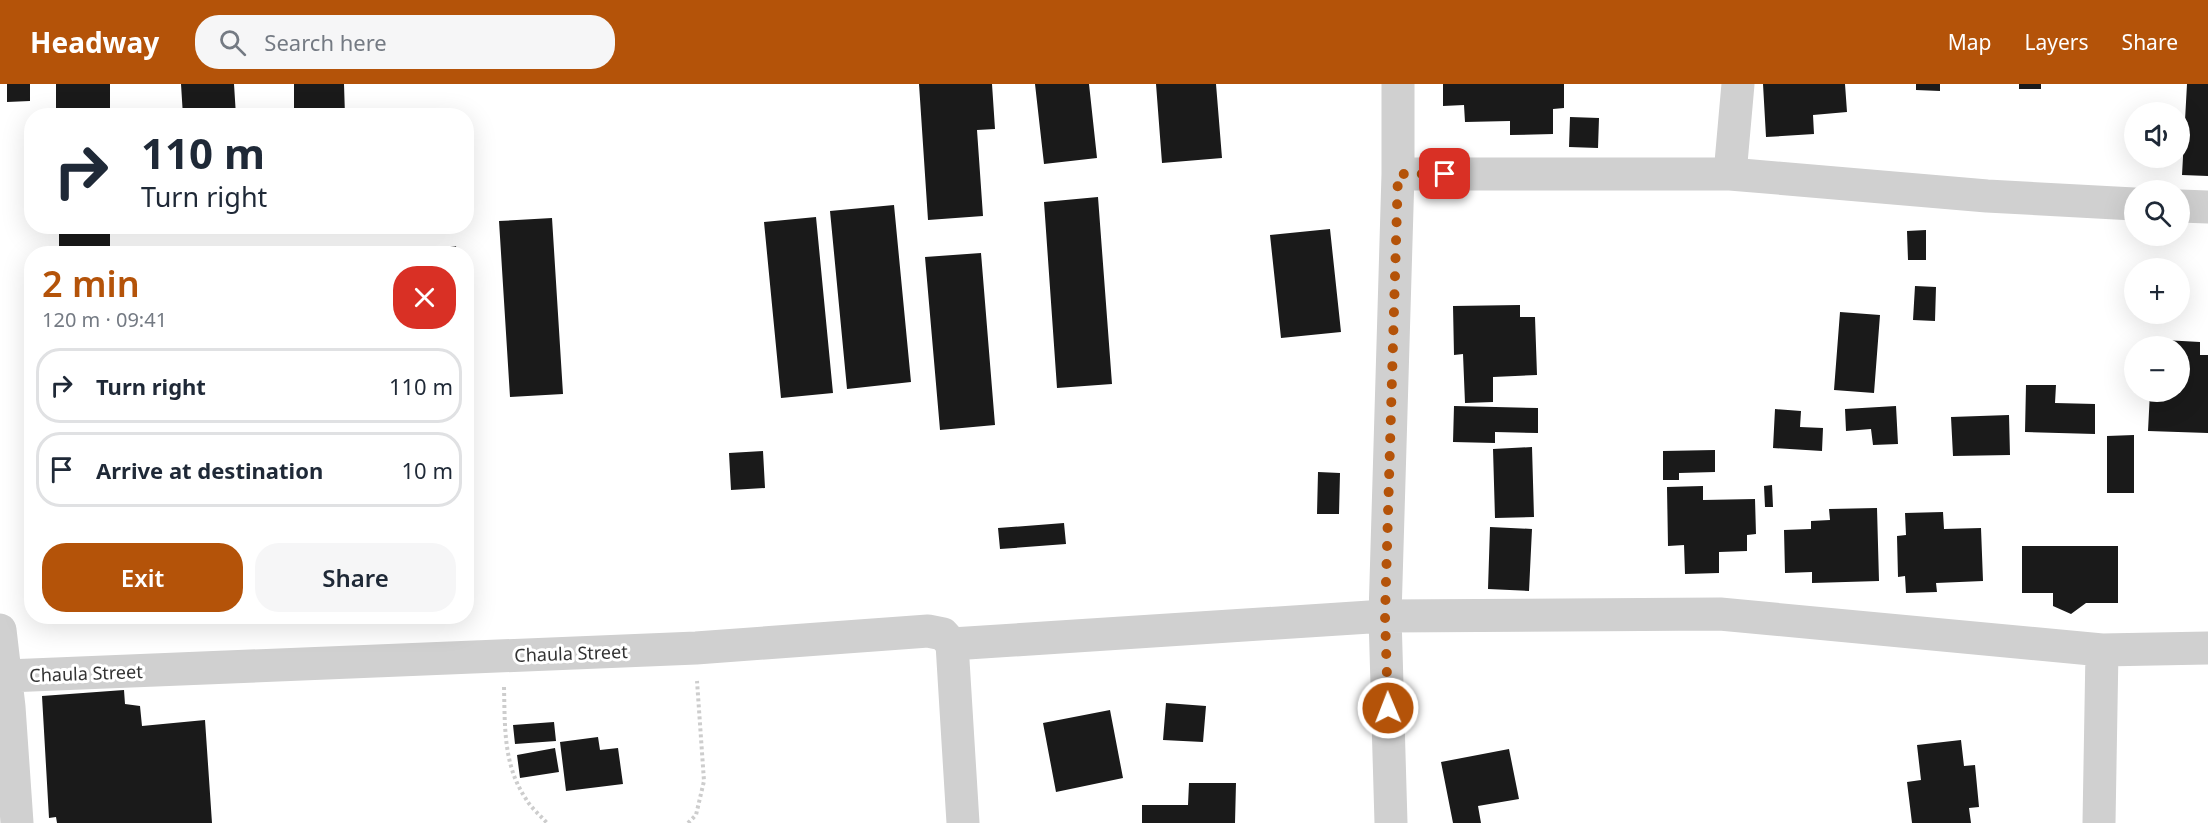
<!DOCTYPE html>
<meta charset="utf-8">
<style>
body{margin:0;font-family:"Noto Sans",sans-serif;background:#f6f6f7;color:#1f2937;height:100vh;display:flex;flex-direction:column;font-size:22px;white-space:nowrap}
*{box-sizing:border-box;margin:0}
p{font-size:20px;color:#747a83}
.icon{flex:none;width:33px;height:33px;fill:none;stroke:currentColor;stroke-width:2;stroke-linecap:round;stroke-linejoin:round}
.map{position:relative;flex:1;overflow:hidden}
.panel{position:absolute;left:24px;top:162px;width:450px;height:378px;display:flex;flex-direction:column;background:#fff;border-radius:24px;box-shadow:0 6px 24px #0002}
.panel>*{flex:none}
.guide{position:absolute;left:24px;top:24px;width:450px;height:126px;border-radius:24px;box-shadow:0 6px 24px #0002;background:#fff;color:#1f2937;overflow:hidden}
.tools{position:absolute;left:2124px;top:18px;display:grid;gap:12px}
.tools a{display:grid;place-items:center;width:66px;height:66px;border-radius:50%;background:#fff;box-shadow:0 6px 24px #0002;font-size:30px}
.pin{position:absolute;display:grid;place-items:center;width:51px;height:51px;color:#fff;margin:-26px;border-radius:12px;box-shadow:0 3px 9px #0006}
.me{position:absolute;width:66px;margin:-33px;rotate:359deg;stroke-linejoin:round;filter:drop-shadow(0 0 4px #0008)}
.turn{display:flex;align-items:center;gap:21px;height:126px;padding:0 18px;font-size:27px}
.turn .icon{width:78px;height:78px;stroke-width:2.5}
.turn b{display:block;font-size:42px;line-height:51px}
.round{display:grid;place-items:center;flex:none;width:63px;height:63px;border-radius:24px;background:#f6f6f7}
.headline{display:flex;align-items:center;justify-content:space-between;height:102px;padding:0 18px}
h1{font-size:36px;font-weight:600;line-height:45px;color:#b45309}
.action{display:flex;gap:12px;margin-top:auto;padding:12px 18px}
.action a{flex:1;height:69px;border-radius:24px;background:#b45309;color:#fff;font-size:24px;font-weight:600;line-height:69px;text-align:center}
.action a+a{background:#f6f6f7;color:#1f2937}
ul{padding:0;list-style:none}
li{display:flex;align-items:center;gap:18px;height:75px;margin:0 12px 9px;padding:0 6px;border:3px solid #e0e1e3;border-radius:24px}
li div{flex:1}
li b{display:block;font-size:22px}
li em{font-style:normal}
header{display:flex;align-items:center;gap:36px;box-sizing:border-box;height:84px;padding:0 30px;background:#b45309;color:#fff}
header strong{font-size:28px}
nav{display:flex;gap:33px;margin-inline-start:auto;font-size:21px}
.search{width:420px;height:54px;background:#f6f6f7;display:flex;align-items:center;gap:15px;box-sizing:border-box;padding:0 21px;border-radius:24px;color:#747a83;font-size:22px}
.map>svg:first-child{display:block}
.building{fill:#1a1a1a}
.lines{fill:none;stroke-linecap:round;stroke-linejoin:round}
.path{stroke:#cdcdcd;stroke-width:4;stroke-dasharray:3 3;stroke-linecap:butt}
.minor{stroke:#d0d0d0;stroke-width:33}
.route{stroke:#b45309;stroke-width:10;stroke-dasharray:0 18}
.labels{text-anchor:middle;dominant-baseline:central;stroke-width:6;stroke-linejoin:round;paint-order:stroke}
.street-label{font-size:18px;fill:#333;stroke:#fff}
</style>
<header>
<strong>Headway</strong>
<div class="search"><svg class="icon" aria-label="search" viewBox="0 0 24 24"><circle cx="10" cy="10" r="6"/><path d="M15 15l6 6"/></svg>Search here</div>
<nav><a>Map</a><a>Layers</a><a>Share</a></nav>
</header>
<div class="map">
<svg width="2208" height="739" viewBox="0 0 2208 739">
<rect width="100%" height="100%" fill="#fff"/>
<path class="building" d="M7 0H30V17L7 18Z
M56 0H110V32H56Z
M181 0H234L236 32H183Z
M294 0H344L345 32H294Z
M919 0H992L995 45 977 46 983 132 928 136Z
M1035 0H1089L1097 74 1044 80Z
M1156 0H1216L1222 74 1162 79Z
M1443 0H1564V24L1553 25V50L1510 51V37L1465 38 1464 21 1443 22Z
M1763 0H1845L1847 28 1813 31 1814 50 1766 53Z
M1916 0H1940V7L1916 6Z
M2019 0H2041V5H2019Z
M2187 0H2208V92L2182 91Z
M1570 33 1599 34 1598 64 1569 63Z
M1098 113 1112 300 1057 304 1044 118Z
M894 121 911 298 847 305 830 127Z
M816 133 833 309 781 314 764 138Z
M552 134 563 310 510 313 499 137Z
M59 142H110V170L59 168Z
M1330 145 1341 248 1281 254 1270 151Z
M1926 146V176H1908L1907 147Z
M456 162 457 170H407V164Z
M357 165 358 170H320V168Z
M981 169 995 341 940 346 925 173Z
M1915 202 1936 203 1935 237 1913 236Z
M1520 221V233H1535L1537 291 1493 293V318L1465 319 1463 270 1454 271 1453 222Z
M1840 228 1880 231 1874 309 1834 306Z
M2164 256 2200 258V271H2208V349L2148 347 2150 308H2180V262H2164Z
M2026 301H2056L2055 319 2095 320V350L2025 348Z
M1454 322 1538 324V349L1495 348V359L1453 358Z
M1896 322 1898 360 1873 361 1871 345 1846 347 1845 325Z
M1775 325 1801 327 1800 343 1823 344 1822 367 1773 364Z
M2009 331 2010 371 1953 372 1951 333Z
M2134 351V409H2107V352Z
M1532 363 1534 433 1495 434 1493 365Z
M1715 366V388L1679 389V396H1663V367Z
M763 367 765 404 731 406 729 369Z
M1318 388 1340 389 1339 430H1317Z
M1772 401 1773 423H1765L1764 402Z
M1703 402V416L1755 415 1756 450 1747 451V467L1719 468V489L1685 490 1684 461 1668 462 1667 403Z
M1877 424 1879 497 1812 499V488L1785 489 1784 446 1811 445V437L1830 436 1829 425Z
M1943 428 1944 445 1981 444 1983 497 1936 499 1937 508 1906 509 1905 492 1898 493 1897 452 1906 451 1905 429Z
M1064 439 1066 460 1000 465 998 444Z
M1490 443 1532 445 1529 507 1488 505Z
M2022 462H2118V519H2086L2071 530 2053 522V509H2022Z
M124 606 125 620 140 622 142 642 205 636 212 739H57L56 733 49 734 42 612Z
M1166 619 1206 622 1203 658 1163 656Z
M1110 626 1123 694 1056 708 1043 639Z
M554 638 556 657 515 660 513 641Z
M598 653 600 666 618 664 623 700 566 707 560 658Z
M1961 656 1964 682 1975 681 1979 723 1969 724 1971 739H1912L1907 698 1921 696 1917 661Z
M555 664 559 688 520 694 517 671Z
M1509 665 1519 715 1478 722 1481 739H1453L1441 678Z
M1189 699H1236L1235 739H1142V721H1188Z"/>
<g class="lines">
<path class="path" d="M504 603C505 642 503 681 526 715 531 724 540 731 547 739
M688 739 696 731 704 697 697 597"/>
<path class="minor" d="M1398 90H1730L1987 112 2134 120
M1730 90 1738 0
M2180 122 2208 123
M0 546 9 623 17 739
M952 560 1385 532 1720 530 2102 566 2208 564
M7 592 696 564 928 547 943 550 952 560 963 739
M1391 739 1385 532 1398 90V0
M2099 739 2102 566"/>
</g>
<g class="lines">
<path class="route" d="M1388 624 1385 532 1398 90H1445"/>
</g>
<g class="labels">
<g class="street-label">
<text transform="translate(571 569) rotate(-2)">Chaula Street</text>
<text transform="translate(86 589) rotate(-2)">Chaula Street</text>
</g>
</g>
</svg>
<div class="tools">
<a><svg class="icon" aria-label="sound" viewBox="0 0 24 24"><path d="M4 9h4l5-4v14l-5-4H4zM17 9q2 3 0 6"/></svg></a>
<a><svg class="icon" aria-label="search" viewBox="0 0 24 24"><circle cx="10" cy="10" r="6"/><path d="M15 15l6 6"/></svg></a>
<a>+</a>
<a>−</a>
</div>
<div class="pin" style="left:1445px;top:90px;background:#d93025"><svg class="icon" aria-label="arrive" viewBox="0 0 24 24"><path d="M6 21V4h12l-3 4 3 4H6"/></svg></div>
<svg class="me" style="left:1388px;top:624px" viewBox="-20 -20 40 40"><circle r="17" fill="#b45309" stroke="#fff" stroke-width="3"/><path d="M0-11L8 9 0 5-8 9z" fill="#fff"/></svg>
<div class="guide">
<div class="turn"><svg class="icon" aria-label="right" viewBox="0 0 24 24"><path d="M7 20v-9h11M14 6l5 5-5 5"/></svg><div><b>110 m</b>Turn right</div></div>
</div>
<section class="panel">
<div class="headline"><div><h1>2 min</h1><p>120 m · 09:41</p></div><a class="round" style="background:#d93025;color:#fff"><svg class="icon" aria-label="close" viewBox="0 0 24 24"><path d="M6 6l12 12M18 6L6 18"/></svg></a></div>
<ul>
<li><svg class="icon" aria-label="right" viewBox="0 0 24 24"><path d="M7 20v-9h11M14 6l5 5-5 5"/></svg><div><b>Turn right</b></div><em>110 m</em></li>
<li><svg class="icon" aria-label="arrive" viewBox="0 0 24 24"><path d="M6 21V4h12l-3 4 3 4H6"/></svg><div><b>Arrive at destination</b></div><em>10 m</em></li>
</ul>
<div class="action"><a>Exit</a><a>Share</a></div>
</section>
</div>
